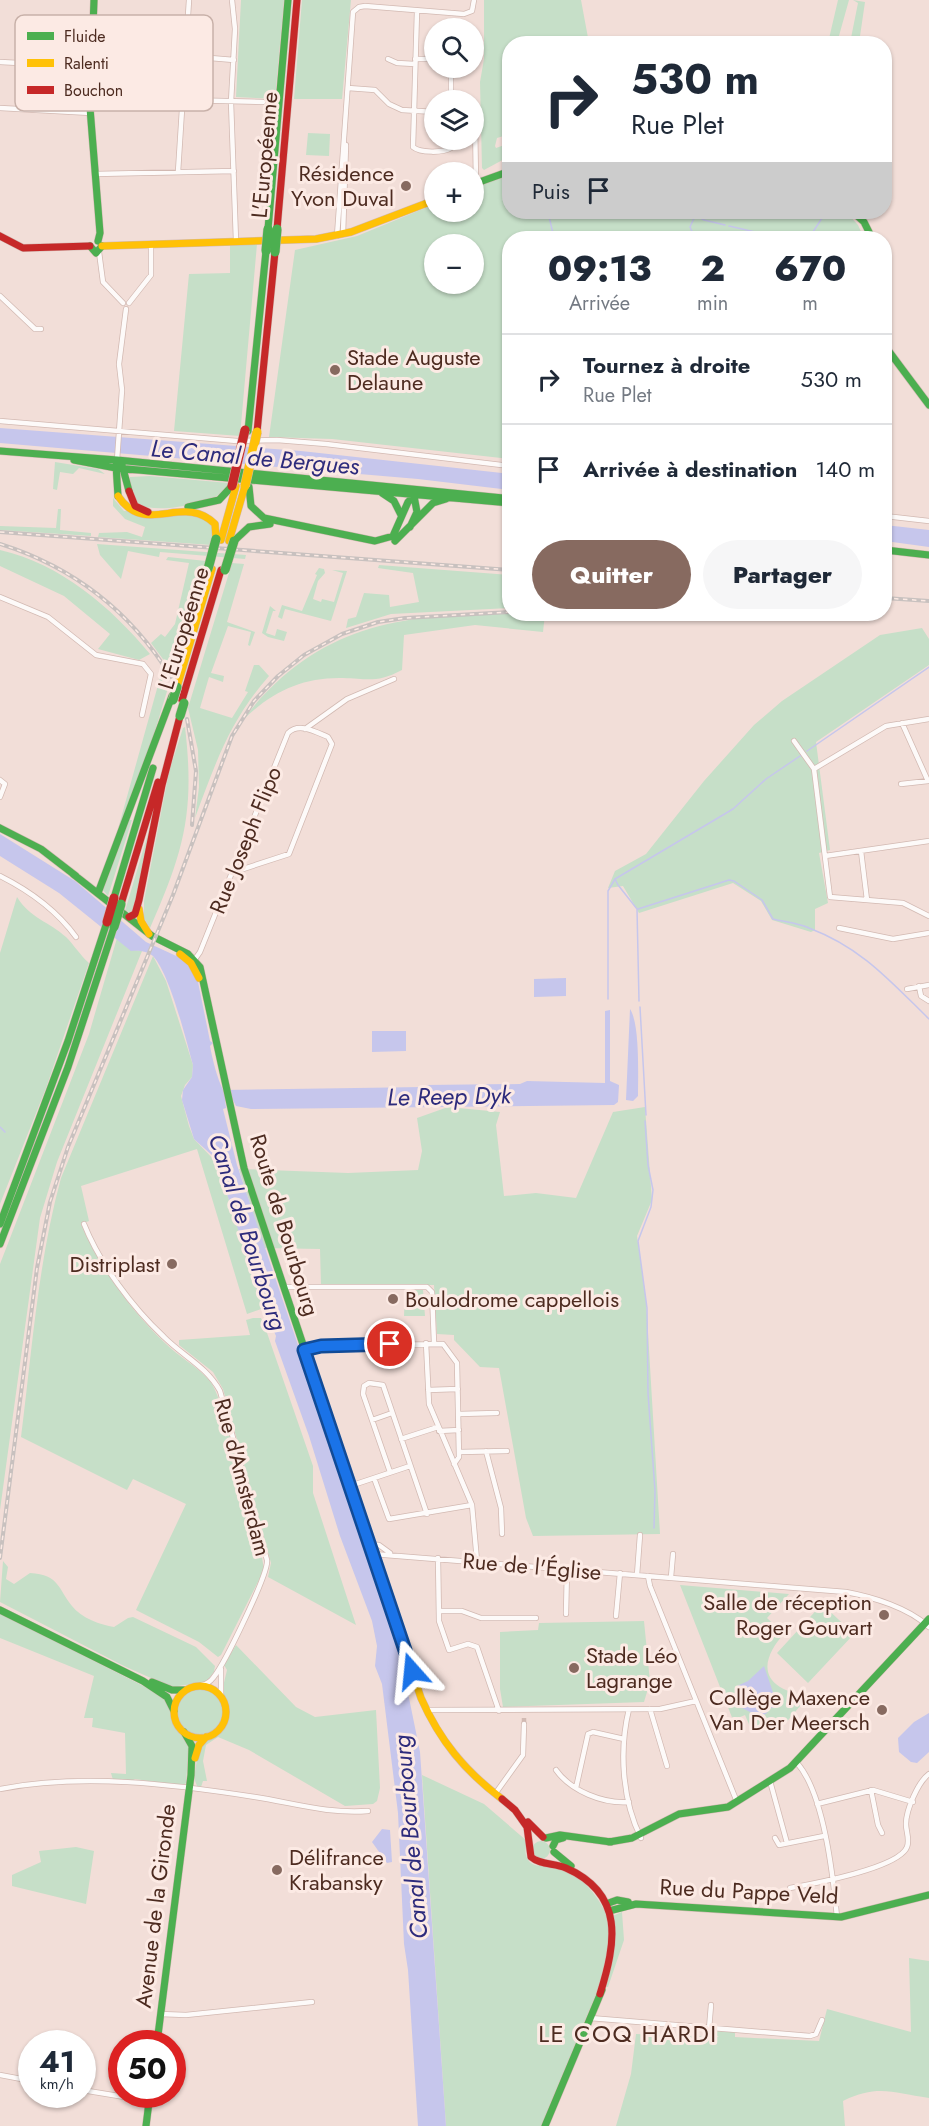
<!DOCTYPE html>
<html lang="fr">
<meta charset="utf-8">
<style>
body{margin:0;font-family:Jost,sans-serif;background:#f6f6f7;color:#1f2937;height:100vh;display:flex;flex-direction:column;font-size:22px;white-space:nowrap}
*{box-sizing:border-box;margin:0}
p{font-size:20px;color:#747a83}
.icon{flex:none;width:33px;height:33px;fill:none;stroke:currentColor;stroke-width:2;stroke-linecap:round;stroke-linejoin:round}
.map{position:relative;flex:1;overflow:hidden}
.side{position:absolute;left:502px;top:231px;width:390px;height:390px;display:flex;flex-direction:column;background:#fff;border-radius:24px;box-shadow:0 2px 4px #0004}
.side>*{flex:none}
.guide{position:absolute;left:502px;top:36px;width:390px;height:183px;border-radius:24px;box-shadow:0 2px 4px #0004;background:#fff;color:#1f2937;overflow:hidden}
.buttons{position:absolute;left:424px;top:18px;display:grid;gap:12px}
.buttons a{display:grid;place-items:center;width:60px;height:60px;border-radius:50%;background:#fff;box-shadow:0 2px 4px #0004;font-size:30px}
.speed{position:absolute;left:18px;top:2030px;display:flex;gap:12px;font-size:30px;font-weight:700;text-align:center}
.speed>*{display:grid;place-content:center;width:78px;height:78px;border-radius:50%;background:#fff;box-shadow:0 2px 4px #0004;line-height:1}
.speed small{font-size:15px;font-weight:400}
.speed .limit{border:9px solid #d22;background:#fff;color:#111}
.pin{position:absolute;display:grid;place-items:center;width:51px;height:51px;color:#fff;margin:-26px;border:3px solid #fff;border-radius:50%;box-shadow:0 2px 6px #0007}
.me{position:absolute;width:66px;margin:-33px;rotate:342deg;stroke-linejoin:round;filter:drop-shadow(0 0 4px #0008)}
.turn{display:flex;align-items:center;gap:21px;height:126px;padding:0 30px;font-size:27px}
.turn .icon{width:78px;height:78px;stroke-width:2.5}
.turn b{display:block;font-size:42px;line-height:51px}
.then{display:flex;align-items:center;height:57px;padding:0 30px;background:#0003;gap:12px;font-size:22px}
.eta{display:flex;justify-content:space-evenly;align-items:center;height:102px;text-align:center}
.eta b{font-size:36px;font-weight:800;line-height:42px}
.button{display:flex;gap:12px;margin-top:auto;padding:12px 30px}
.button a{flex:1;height:69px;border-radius:36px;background:#876a60;color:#fff;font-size:24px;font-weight:800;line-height:69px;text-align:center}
.button a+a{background:#f6f6f7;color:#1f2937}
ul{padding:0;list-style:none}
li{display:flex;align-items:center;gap:18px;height:90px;padding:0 30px;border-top:2px solid #e0e1e3}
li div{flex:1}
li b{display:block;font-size:22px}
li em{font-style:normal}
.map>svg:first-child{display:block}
.green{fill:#c6dfc8;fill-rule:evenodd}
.water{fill:#c6c6ec}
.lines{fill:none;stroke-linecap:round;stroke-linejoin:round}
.stream{stroke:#c6c6ec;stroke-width:1.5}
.street-tunnel{stroke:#d1bab3;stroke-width:4.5;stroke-dasharray:4.5 2;stroke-linecap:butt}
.street-casing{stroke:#d2b9b2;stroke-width:6}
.fast-casing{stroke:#d2b9b2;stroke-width:8}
.slow-casing{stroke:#d2b9b2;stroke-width:8}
.jam-casing{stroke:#d2b9b2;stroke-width:8}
.street{stroke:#fdfaf9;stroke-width:4.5}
.fast{stroke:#4caf50;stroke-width:7}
.slow{stroke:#ffc107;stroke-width:7}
.jam{stroke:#c62828;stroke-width:7}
.rail-casing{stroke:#c8c1bf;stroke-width:4}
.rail{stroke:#fceae4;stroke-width:1.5;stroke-dasharray:4.5;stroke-linecap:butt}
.fast-bridge-casing{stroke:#d2b9b2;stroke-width:10;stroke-linecap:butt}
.slow-bridge-casing{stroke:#d2b9b2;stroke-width:10;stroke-linecap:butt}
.jam-bridge-casing{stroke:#d2b9b2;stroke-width:10;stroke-linecap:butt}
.fast-bridge{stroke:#4caf50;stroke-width:9}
.slow-bridge{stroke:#ffc107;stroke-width:9}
.jam-bridge{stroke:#c62828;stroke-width:9}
.route-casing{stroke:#114b97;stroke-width:15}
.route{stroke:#1a73e8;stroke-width:10}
.poi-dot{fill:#876a60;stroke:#fceae4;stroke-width:2}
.labels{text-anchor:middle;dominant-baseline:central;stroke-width:6;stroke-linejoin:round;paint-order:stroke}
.street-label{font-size:22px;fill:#4d2b20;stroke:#fceae4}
.poi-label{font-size:22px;fill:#4d2b20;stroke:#fceae4;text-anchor:end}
.water-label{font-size:24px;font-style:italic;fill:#2d2b7c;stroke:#fceae4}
.neighbourhood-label{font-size:24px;letter-spacing:1.5px;fill:#4d2b20;stroke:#fceae4}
.key{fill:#fceae4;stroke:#c8b1a9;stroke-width:1.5}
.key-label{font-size:16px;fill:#4d2b20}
</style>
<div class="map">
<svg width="929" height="2126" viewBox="0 0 929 2126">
<rect width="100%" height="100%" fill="#f2ded8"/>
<path class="green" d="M241 0H284L275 99 236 97Z
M302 0H351L342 99H294Z
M484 0H581L589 43 510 44V134L497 138 495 146 496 148 510 143V156L484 170 482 168 480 82 484 59Z
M838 0H849L837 43H828Z
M853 0 865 2 859 43H850L858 3Z
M308 133 330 134 329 156 306 155Z
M510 174V212H846L858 225 864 238H510V459L332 439 269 437 295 250 357 236 435 204V212H474V187ZM435 244H474V284H435Z
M257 244 240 436 174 431 189 274 230 273V245Z
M55 462 98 469 105 474 79 468 73 474 60 472 57 490 53 489Z
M150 476 229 483 227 491C206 503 160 515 137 504L129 480 130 477Z
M113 498 124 511 201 514 214 529 211 545 98 537 99 533 127 532 142 537 145 527 125 519 113 506Z
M58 509H61L60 530 91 533V536L0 530V526L56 528Z
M97 544 246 555 245 559 160 552 159 557 128 551 121 579 100 555Z
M0 550C61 564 111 607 150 654L139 660 98 649 110 634 64 596 0 566Z
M168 557 206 561 174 674 151 643 161 634 165 637 175 624 189 563 166 560Z
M232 563 244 564 227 622 255 632 250 646 248 645 251 632 228 626 211 673 224 676 223 682 209 677 200 708 232 718 248 692 245 691 254 665H259L269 676C230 720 215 764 195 818L199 787 198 750 188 708Z
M379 565 510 575V608L391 614 346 628 348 619 356 617 364 593 389 595 390 607 419 602 413 573 378 568Z
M319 568 324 569 325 573 318 581 313 599 321 602 322 599 334 602 343 573 332 570 347 571 331 621 285 609 282 619 278 617 282 605 302 611 317 575 315 574Z
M270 606 276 611H273L266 633 275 636 277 629 287 632 284 641 268 637 262 633Z
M545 614 543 632 475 625 404 635 402 670C377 683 369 679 343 678 302 677 271 692 242 721 324 613 421 613 545 614Z
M922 628 929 639V665L816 742 830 850 819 853 828 903 815 909V930L811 932 772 920 761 901 733 883 639 913 623 886 608 888 615 871 646 854 704 781 754 725 782 701 880 635Z
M160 678 168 688 144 767 118 829Z
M185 727C195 812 184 851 150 928L144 918V901L169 772 183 728Z
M157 803 133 913 125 911Z
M129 820H132L108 896 102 889Z
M17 897C31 919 48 921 66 937 74 945 80 955 89 963L46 1088 0 1204V953Z
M117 938 134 950 142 951 57 1162 40 1218 0 1510V1264L89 1034Z
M153 956 166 981 193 1065 192 1077 185 1085 181 1096 189 1126 194 1139 217 1163 264 1308 247 1314 197 1149 81 1186 89 1221 81 1224C98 1266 132 1312 165 1343 179 1357 197 1366 210 1381 225 1400 261 1542 264 1570L221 1655 218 1657 199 1642 136 1610 186 1504 133 1479 127 1490 21 1437C32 1351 38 1262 61 1178Z
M448 1107 500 1112 496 1125 504 1196 536 1193 576 1198 613 1112 645 1107 652 1200 637 1236 646 1299 660 1534 533 1536 526 1518 499 1368 480 1367 454 1340V1335L437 1334 434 1285H321L320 1249 264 1248 239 1169 348 1173 418 1170 422 1151 417 1118Z
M405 1290H423L425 1316H404Z
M253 1318H261L265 1327 313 1466V1493L356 1625 268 1577 271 1563 223 1389 213 1372 179 1345V1340L250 1335 246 1320Z
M3 1561 8 1567 6 1579 14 1584 30 1573C60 1575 58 1589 72 1606 81 1618 101 1625 114 1627L128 1618 133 1617 196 1647 215 1666 214 1672 206 1682 171 1687 124 1666 0 1602Z
M680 1585 789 1594 767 1618 784 1634C770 1649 757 1673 780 1687 790 1693 798 1692 806 1699L784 1725 781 1719 752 1731 745 1715 733 1720Z
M822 1604 854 1634 808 1683 777 1653Z
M0 1613 163 1696 170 1708 174 1726 189 1745 186 1783 182 1786 135 1779 131 1781 113 1780 111 1773 126 1774 125 1733 92 1727 93 1718H84L94 1676 0 1638Z
M644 1621 650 1682 644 1702 503 1707 500 1689V1632L538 1630 539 1623Z
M236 1645 296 1707 315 1717 376 1710 380 1788 377 1801 373 1804 345 1806 249 1750 218 1737 206 1745 203 1761 207 1781H203L201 1787 197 1786 194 1778 199 1747 206 1740 219 1733 228 1719V1706L222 1691 227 1670 224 1665Z
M177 1712a23 23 0 1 1 46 0a23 23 0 1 1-46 0Z
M422 1775 484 1804 527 1841C525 1849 524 1857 531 1863 538 1868 543 1864 550 1865 577 1869 598 1894 608 1918L622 1912 624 1940 608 1987H599L541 2126H446Z
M532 1850a9 9 0 1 1 18 0a9 9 0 1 1-18 0Z
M76 1847 94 1851 86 1904 12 1886V1875L41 1862 39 1851Z
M909 1958 929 1961V2098C893 2093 878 2084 843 2101L845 2126H616L631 2074 636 2034 719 2037 715 2035V2031L735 2032V2037L819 2041 827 2009 911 2032Z"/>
<path class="water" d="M0 428 301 451 493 472 510 474V490L418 479 0 443Z
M885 525 929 530V547L885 541Z
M0 834 75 881 146 942 185 960 197 977 210 1041 213 1043 210 1046C213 1062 217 1077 223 1090L423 1087 425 1085 520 1084 527 1081 605 1083V1011L610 1010V1081L619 1085 618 1102 614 1105 251 1109 236 1106 233 1100H225L226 1108 223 1109 237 1165 396 1634 420 1752 446 2126H418L408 1970 404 1944 398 1813 382 1684 375 1666 377 1646 372 1621 340 1536 309 1436 275 1341 276 1336 259 1297 219 1168 214 1157 194 1139 182 1100 183 1090 192 1077 193 1065C186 1040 170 974 153 956 147 951 139 950 131 951L59 893 0 856Z
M566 978V996L534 997V979Z
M630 1009C640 1024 638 1076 638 1096L633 1101 626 1100Z
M372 1031H406V1051L372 1052Z
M764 1666 776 1701 773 1708H769L767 1713 760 1717 740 1707 735 1691 737 1686 748 1681Z
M929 1713V1752L917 1763 911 1762 899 1752 898 1738 914 1722Z
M382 1829 390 1830 392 1862 387 1863 372 1842Z"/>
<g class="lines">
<path class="stream" d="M548 212 554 238
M689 212 704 220 725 225
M842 212 847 215
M646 217 659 212
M729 226 782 238
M695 238 690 227 695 216
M809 238 826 212
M807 751 929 667
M638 909 729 880 734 881 762 900 773 919C785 922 798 923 809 928 862 948 890 981 929 1019
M608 999V891L615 879
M639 1001 637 909 618 885 615 879 733 809 766 779 803 754
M640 1007 646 1115
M645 1121 648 1165 653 1190 651 1207 638 1241 647 1308 648 1393 655 1491 654 1528
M0 1127 5 1132"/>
<path class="street-tunnel" d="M524 1718V1724"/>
<g class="street-casing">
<path id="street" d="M232 0 235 29 231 102 236 241
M417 11 413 147C420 153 443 153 451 148L452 140
M92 37 135 39 144 34
M186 56 234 60
M388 59 397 63 415 64
M415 59H435
M0 62 96 67 110 75 139 77 153 70 185 71
M451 68V100
M348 88 375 90 389 104 402 110 435 112
M183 100 263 102
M0 108 91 113
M475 119 476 183
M178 172 189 0
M95 174 234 171
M343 234 346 145
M337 236 353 12 359 7 365 6 464 14 472 11 474 0
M99 252 103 282 123 303
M0 296 35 329H41
M129 303 151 275V244
M0 421 237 441 277 440 326 444 510 466
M117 460 122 390 119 364 126 309
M885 516 929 521
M0 597 48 617 96 655 143 664 151 674 142 715
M902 723 928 781
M305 729 347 699 394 679
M794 741 814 769 830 897 903 903 929 916
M814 769 886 726 929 719
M0 780 5 784 0 797
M901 784 928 781
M861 851 867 900
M825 856 929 841
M0 876C28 890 57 911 76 937
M839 928 893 939 929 933
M193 962 200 952 288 733C299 722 316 732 328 737L332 744 289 854 231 873
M919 986 921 996 929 1001
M907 989 929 985
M84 1224C100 1264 132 1307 164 1337 183 1356 207 1367 220 1391L267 1560C269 1573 224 1665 213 1678 210 1682 206 1684 202 1685
M283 1287H427L432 1292 434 1343
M426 1343 429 1404 472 1505 477 1561
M304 1350 321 1346 443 1344 457 1363 459 1457 454 1464
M428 1390 458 1389
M459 1414 497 1413
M372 1420 392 1413
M439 1431 459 1430
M401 1439 438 1427
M486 1451 501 1508 502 1534
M459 1452 507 1451
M390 1472 363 1394 364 1386 369 1383 383 1385 427 1514
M374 1478 389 1519 472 1505
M350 1486 410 1466
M369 1544 379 1545 390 1553
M373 1554 846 1592C873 1597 909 1608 929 1627
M438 1558 439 1621 449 1650 468 1644 477 1647 499 1711
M637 1575 640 1535
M648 1576 650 1586 737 1802
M671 1577 673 1554
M439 1611H462L481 1618H536
M566 1614 567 1569
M616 1616 620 1573
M221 1669V1696
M629 1709C619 1750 622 1800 641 1838
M650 1709 667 1766
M426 1710 660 1709 696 1701
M797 1763C824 1793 833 1876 837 1917
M556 1770C571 1791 603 1804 629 1802
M770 1781 787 1843
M576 1788 588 1734 593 1732 624 1739
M0 1789C83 1773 172 1784 255 1797 294 1803 327 1814 368 1811
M871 1790 878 1825 882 1833
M495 1794 523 1755 524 1724
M817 1804 873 1790 913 1802
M775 1838 779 1845 824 1836
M790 1888C812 1884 899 1868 907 1847 910 1839 906 1832 906 1824 906 1810 918 1782 929 1774
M160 2014 186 2015 312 2002
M590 2018 810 2036 816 2034 822 2020
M709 2029 711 2005
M0 2075 32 2081
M82 2090 149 2101"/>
</g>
<g class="fast-casing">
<path id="fast" d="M94 0 90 108 100 233 98 241
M474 184 510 171
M853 212 864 222 872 238
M268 229 288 0
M90 246 96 253 102 246
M885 346 929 405
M248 431 266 251
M0 451 117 460
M74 460 116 468
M117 460 503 498
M116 465 118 496
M122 465 129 491
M116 468 510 503
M249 487 251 506 264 518 375 541 393 536 408 502 414 496 417 512 410 527
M382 493 394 501 401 515
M188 507 219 500 232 486
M234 541 249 527 270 524
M395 541 433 503 446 499
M885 550 929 555
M0 828 41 849 76 876
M73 874 152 936 188 954 200 967 244 1168 365 1530
M98 893 172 696
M114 898 153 768
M0 1224 68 1041 107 922
M0 1244 68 1067 114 927
M0 1610 143 1681 167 1697 174 1711
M152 1682 172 1690H184
M546 1838 560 1835 611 1842
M609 1842 632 1838 679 1814 728 1807 790 1768 929 1619
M553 1846 556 1840 563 1838
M554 1852 571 1866
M606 1904 617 1900 628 1902
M609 1911 636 1904 841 1917 929 1895
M157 2043 191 1775 192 1746 184 1732
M146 2126 150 2094
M545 2126 602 1990"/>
</g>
<g class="slow-casing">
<path id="slow" d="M102 246 316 239 351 232 435 200
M885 286V311
M118 496C146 538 183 492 215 524L216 539
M221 540 236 486
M229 541 245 486
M177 687 212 569
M139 909 141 921 149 934
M180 954 191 963 199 978
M365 1530 421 1698C440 1741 465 1771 502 1799
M174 1712a26 26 0 1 1 52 0a26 26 0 1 1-52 0Z
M195 1758 199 1745 206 1737"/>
</g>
<g class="jam-casing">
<path id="jam" d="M277 229 297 0
M0 236 23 248 90 246
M257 432 275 252
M129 491 135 506 148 512
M182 700 221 570
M121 904 158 782
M129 917 135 914 139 900 162 785 180 716
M502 1799 515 1810 527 1827 531 1857C540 1865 555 1863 566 1868 625 1894 616 1943 600 1994
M528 1822 543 1837"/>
</g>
<use href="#street" class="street"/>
<use href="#fast" class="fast"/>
<use href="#slow" class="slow"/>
<use href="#jam" class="jam"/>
<g class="rail-casing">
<path id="rail" d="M0 532 510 570
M0 544C73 567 131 612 171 677
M885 598 929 601
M187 719 196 771 192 825
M0 1558 37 1268 50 1202 68 1147 173 895 232 736 254 701 278 676 304 655 342 634 378 622 405 618 510 612"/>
</g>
<use href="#rail" class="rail"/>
<g class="fast-bridge-casing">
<path id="fast-bridge" d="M266 251 268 229
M275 252 277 229
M208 569 216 539
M225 570 234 541
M173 700 177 687
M180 716 184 703
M114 927 121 904"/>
</g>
<g class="slow-bridge-casing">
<path id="slow-bridge" d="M245 486 257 432"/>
</g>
<g class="jam-bridge-casing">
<path id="jam-bridge" d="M232 486 245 430
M107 922 114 898"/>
</g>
<use href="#fast-bridge" class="fast-bridge"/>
<use href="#slow-bridge" class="slow-bridge"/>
<use href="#jam-bridge" class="jam-bridge"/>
</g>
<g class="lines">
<g class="route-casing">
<path id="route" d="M390 1344 321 1346 304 1350 412 1671"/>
</g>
<use href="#route" class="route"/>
</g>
<g class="poi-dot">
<circle cx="406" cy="186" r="6"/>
<circle cx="335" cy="370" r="6"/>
<circle cx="172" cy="1264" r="6"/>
<circle cx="393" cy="1299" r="6"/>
<circle cx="884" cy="1615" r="6"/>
<circle cx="574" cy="1668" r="6"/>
<circle cx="882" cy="1710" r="6"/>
<circle cx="277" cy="1870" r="6"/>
</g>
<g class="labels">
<g class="street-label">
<text transform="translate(264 155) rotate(-85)">L'Européenne</text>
<text transform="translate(183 628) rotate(-73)">L'Européenne</text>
<text transform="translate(245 840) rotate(-68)">Rue Joseph Flipo</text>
<text transform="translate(285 1225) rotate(73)">Route de Bourbourg</text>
<text transform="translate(243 1477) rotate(75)">Rue d'Amsterdam</text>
<text transform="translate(532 1566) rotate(5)">Rue de l'Église</text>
<text transform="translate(749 1891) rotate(3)">Rue du Pappe Veld</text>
<text transform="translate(155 1906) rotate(-83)">Avenue de la Gironde</text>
</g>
<g class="poi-label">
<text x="394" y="173">Résidence<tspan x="394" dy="25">Yvon Duval</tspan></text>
<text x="347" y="357" text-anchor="start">Stade Auguste<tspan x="347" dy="25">Delaune</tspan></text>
<text x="160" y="1264">Distriplast</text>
<text x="405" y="1299" text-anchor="start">Boulodrome cappellois</text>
<text x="872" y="1602">Salle de réception<tspan x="872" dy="25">Roger Gouvart</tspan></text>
<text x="586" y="1655" text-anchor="start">Stade Léo<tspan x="586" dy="25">Lagrange</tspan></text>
<text x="870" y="1697">Collège Maxence<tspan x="870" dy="25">Van Der Meersch</tspan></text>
<text x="289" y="1857" text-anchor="start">Délifrance<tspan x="289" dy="25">Krabansky</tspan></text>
</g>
<g class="water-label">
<text transform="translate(255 457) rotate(5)">Le Canal de Bergues</text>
<text transform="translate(449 1096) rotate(-1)">Le Reep Dyk</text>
<text transform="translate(248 1232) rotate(72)">Canal de Bourbourg</text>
<text transform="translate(410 1837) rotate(-95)">Canal de Bourbourg</text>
</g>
<g class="neighbourhood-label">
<text x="628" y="2033">LE COQ HARDI</text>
</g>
</g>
<rect x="15" y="15" width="198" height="96" rx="9" class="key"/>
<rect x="27" y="32" width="27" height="8" fill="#4caf50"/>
<rect x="27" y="59" width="27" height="8" fill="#ffc107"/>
<rect x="27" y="86" width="27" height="8" fill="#c62828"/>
<g class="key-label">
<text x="64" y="42">Fluide</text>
<text x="64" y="69">Ralenti</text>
<text x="64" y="96">Bouchon</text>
</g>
</svg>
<div class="buttons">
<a><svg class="icon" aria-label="search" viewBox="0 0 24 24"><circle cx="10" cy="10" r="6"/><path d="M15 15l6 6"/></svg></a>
<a><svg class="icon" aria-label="layers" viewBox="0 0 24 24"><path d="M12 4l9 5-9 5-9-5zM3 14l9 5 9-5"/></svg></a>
<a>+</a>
<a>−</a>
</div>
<div class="speed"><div>41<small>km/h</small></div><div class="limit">50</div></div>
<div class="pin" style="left:390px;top:1344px;background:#d93025"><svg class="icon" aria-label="arrive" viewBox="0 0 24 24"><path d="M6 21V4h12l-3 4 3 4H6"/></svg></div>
<svg class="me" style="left:412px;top:1671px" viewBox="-20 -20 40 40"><path d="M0-17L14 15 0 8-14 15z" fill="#1a73e8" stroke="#fff" stroke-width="4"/></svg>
<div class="guide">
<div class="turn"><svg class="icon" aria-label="right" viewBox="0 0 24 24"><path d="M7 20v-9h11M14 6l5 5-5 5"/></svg><div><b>530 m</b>Rue Plet</div></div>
<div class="then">Puis<svg class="icon" aria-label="arrive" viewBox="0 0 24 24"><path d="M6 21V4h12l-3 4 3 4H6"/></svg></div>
</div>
<section class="side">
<div class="eta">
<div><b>09:13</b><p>Arrivée</p></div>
<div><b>2</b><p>min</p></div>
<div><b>670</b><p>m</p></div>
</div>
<ul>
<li><svg class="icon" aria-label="right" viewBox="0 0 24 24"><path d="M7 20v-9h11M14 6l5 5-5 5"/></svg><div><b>Tournez à droite</b><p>Rue Plet</p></div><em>530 m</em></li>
<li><svg class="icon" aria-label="arrive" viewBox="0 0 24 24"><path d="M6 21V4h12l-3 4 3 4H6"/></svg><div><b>Arrivée à destination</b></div><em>140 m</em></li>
</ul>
<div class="button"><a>Quitter</a><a>Partager</a></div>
</section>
</div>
